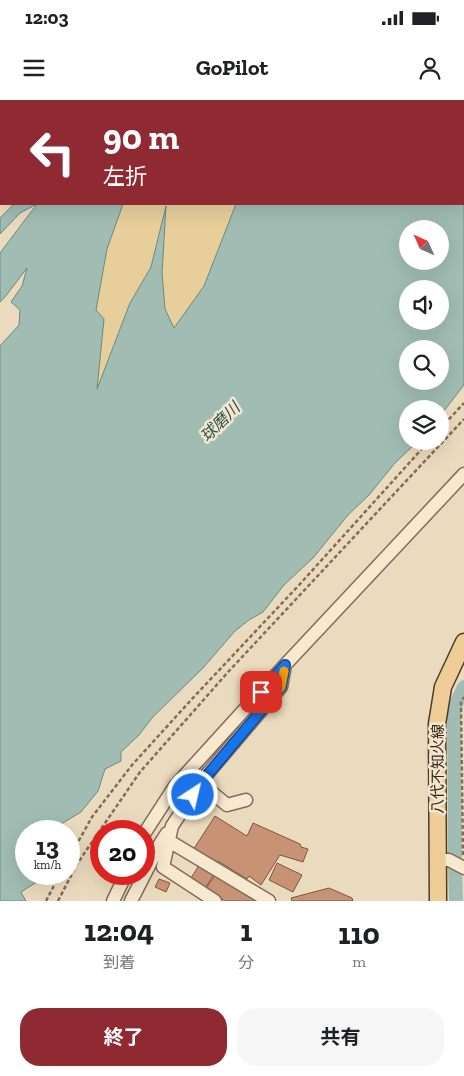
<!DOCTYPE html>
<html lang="ja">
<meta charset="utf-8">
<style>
body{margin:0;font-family:"Zilla Slab","Noto Sans JP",serif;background:#f6f6f6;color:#202124;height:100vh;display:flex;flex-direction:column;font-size:19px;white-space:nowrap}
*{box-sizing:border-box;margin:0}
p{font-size:16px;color:#757577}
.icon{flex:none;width:28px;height:28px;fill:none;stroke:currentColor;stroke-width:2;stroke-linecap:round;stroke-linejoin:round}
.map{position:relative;height:801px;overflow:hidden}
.sheet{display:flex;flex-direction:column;background:#fff;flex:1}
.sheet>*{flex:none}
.guide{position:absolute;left:0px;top:0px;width:465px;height:105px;box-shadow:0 5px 20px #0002;background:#8f2a32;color:#fff;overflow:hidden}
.needle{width:32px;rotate:315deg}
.tools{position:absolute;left:399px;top:120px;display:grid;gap:10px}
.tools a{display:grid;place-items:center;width:50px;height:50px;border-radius:50%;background:#fff;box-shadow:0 5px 20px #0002;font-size:25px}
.speed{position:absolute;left:15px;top:720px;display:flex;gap:10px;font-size:25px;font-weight:700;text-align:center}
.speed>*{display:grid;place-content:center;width:65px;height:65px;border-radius:50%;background:#fff;box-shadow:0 5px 20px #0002;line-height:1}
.speed small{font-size:12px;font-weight:400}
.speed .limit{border:8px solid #d22;background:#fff;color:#111}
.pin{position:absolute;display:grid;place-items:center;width:42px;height:42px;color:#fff;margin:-21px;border-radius:10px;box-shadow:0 2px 8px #0006}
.me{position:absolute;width:55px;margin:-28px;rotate:35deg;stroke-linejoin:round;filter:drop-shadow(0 0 4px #0008)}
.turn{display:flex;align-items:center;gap:18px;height:105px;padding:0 20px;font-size:22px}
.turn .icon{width:65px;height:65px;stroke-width:2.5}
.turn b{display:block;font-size:35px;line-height:42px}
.eta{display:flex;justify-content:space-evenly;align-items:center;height:85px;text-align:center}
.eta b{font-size:30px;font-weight:700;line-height:35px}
.action{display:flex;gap:10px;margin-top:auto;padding:10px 20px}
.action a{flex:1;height:58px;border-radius:20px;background:#8f2a32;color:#fff;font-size:20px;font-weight:700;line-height:58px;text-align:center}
.action a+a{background:#f6f6f6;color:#202124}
.status{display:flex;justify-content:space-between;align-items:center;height:35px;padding:0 25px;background:#fff;direction:ltr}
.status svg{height:14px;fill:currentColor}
header{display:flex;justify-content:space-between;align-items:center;height:65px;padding:0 20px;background:#fff;font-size:22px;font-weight:700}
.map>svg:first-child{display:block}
.sand{fill:#e7ce9b}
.water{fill:#a1bdb3;stroke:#698a80;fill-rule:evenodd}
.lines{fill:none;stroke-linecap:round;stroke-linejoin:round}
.canal{stroke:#a1bdb3;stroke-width:14}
.building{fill:#c89275;stroke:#81543f}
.minor-casing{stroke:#836c58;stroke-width:15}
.major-casing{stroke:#503a2c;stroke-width:19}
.path{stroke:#836c58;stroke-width:2.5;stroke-dasharray:4 2.5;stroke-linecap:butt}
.minor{stroke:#f7e9d0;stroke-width:12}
.major{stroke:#eecd96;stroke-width:16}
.route-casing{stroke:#114b97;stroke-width:12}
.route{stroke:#1a73e8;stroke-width:9}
.slow{stroke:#f59e0b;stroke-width:9}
.labels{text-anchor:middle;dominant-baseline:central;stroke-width:5;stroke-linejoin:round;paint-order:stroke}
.street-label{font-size:15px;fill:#32251c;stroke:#f3e6cd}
.water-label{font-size:16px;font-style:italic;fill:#2b524d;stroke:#f3e6cd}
</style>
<div class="status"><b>12:03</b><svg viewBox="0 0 49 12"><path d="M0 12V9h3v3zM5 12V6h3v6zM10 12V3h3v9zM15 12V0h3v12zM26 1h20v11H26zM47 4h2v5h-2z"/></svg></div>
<header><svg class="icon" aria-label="menu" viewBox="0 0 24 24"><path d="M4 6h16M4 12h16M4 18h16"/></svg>GoPilot<svg class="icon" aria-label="person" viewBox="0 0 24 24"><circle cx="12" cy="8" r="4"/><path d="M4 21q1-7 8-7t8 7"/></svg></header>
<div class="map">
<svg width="464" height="801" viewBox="0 0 464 801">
<rect width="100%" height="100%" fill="#ebdbbe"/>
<path class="sand" d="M123 104H236L204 186 174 228 165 209 162 173 165 110 151 167 130 203 97 291 104 219 96 210 107 149Z"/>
<path class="water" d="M303 0H464V285L440 316V309H408V341H418L395 363 369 395 348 415 313 458 284 485 263 512 249 520 235 531 203 568 152 618 139 635 121 652V661L105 669 98 691 81 712 61 724 59 731H26V774H43L40 780 21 792 26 801H0V246L19 225 20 210 11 202 22 186 27 168 5 197 0 202V153L37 104 20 113 0 134V118L14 104H123L107 149 96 210 104 219 97 289 130 203 151 167 166 106 162 173 165 209 174 228 204 186 236 104H464V1H303ZM408 129H440V161H408ZM408 189H440V221H408ZM408 249H440V281H408Z"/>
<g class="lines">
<path class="canal" d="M455 755 454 617 456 604 464 587
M455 768 456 801"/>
</g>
<path class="building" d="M215 716 247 736 253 723 300 744 301 747 308 749 303 762 280 755 261 785 249 776 247 779 218 761 216 765 193 750Z
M277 763 302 775 293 792 269 780Z
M200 764 215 773 204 790 189 781Z
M216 774 257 801H225L206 788Z
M159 779 170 783 166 792 155 787Z
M329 788 352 798 353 801H292L291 798Z"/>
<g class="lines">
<g class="minor-casing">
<path id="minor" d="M15 1 16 0
M0 21 1 20
M203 679 210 691 227 705 246 700
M144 734 175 686 285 565 464 374
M169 741 269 801
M438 760H449L464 768
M113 801 126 774
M131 801 160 744 167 733
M215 801 163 767 172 726 203 679 281 587 285 565"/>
</g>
<g class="major-casing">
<path id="major" d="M438 801 437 624 443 587 464 542"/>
</g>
<path class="path" d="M440 329 464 303
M463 755 461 602 464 597
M69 758 92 717 132 665 191 600 300 484 429 341
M46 801 60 774
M58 801 77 764 140 672 229 571 464 319"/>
<use href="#minor" class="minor"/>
<use href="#major" class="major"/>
</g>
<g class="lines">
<g class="route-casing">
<path id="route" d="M193 695 204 679 281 587 285 565 261 592"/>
</g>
<use href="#route" class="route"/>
<path class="slow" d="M266 605 281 587 284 571"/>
</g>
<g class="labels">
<g class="street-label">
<text transform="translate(438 669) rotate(-90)">八代不知火線</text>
</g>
<g class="water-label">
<text transform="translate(220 322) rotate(-45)">球磨川</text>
</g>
</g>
</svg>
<div class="tools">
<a><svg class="needle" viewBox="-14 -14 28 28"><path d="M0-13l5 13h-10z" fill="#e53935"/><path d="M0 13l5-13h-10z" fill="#757577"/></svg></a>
<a><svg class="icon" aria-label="sound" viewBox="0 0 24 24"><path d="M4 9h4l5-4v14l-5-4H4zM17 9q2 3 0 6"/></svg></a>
<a><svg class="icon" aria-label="search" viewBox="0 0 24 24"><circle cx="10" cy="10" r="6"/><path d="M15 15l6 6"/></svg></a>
<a><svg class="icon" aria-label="layers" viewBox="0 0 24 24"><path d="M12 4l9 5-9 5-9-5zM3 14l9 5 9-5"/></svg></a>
</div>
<div class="speed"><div>13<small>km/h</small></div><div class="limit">20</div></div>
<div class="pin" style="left:261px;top:592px;background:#d93025"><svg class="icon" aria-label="arrive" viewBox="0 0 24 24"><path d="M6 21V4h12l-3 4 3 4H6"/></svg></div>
<svg class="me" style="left:193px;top:695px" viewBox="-20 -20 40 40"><circle r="17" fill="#1a73e8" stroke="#fff" stroke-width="3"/><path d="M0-11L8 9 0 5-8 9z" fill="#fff"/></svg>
<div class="guide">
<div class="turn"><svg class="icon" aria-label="left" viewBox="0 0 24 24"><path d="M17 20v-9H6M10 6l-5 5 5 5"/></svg><div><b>90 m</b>左折</div></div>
</div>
</div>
<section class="sheet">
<div class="eta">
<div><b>12:04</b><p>到着</p></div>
<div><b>1</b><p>分</p></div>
<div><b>110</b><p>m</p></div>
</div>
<div class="action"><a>終了</a><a>共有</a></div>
</section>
